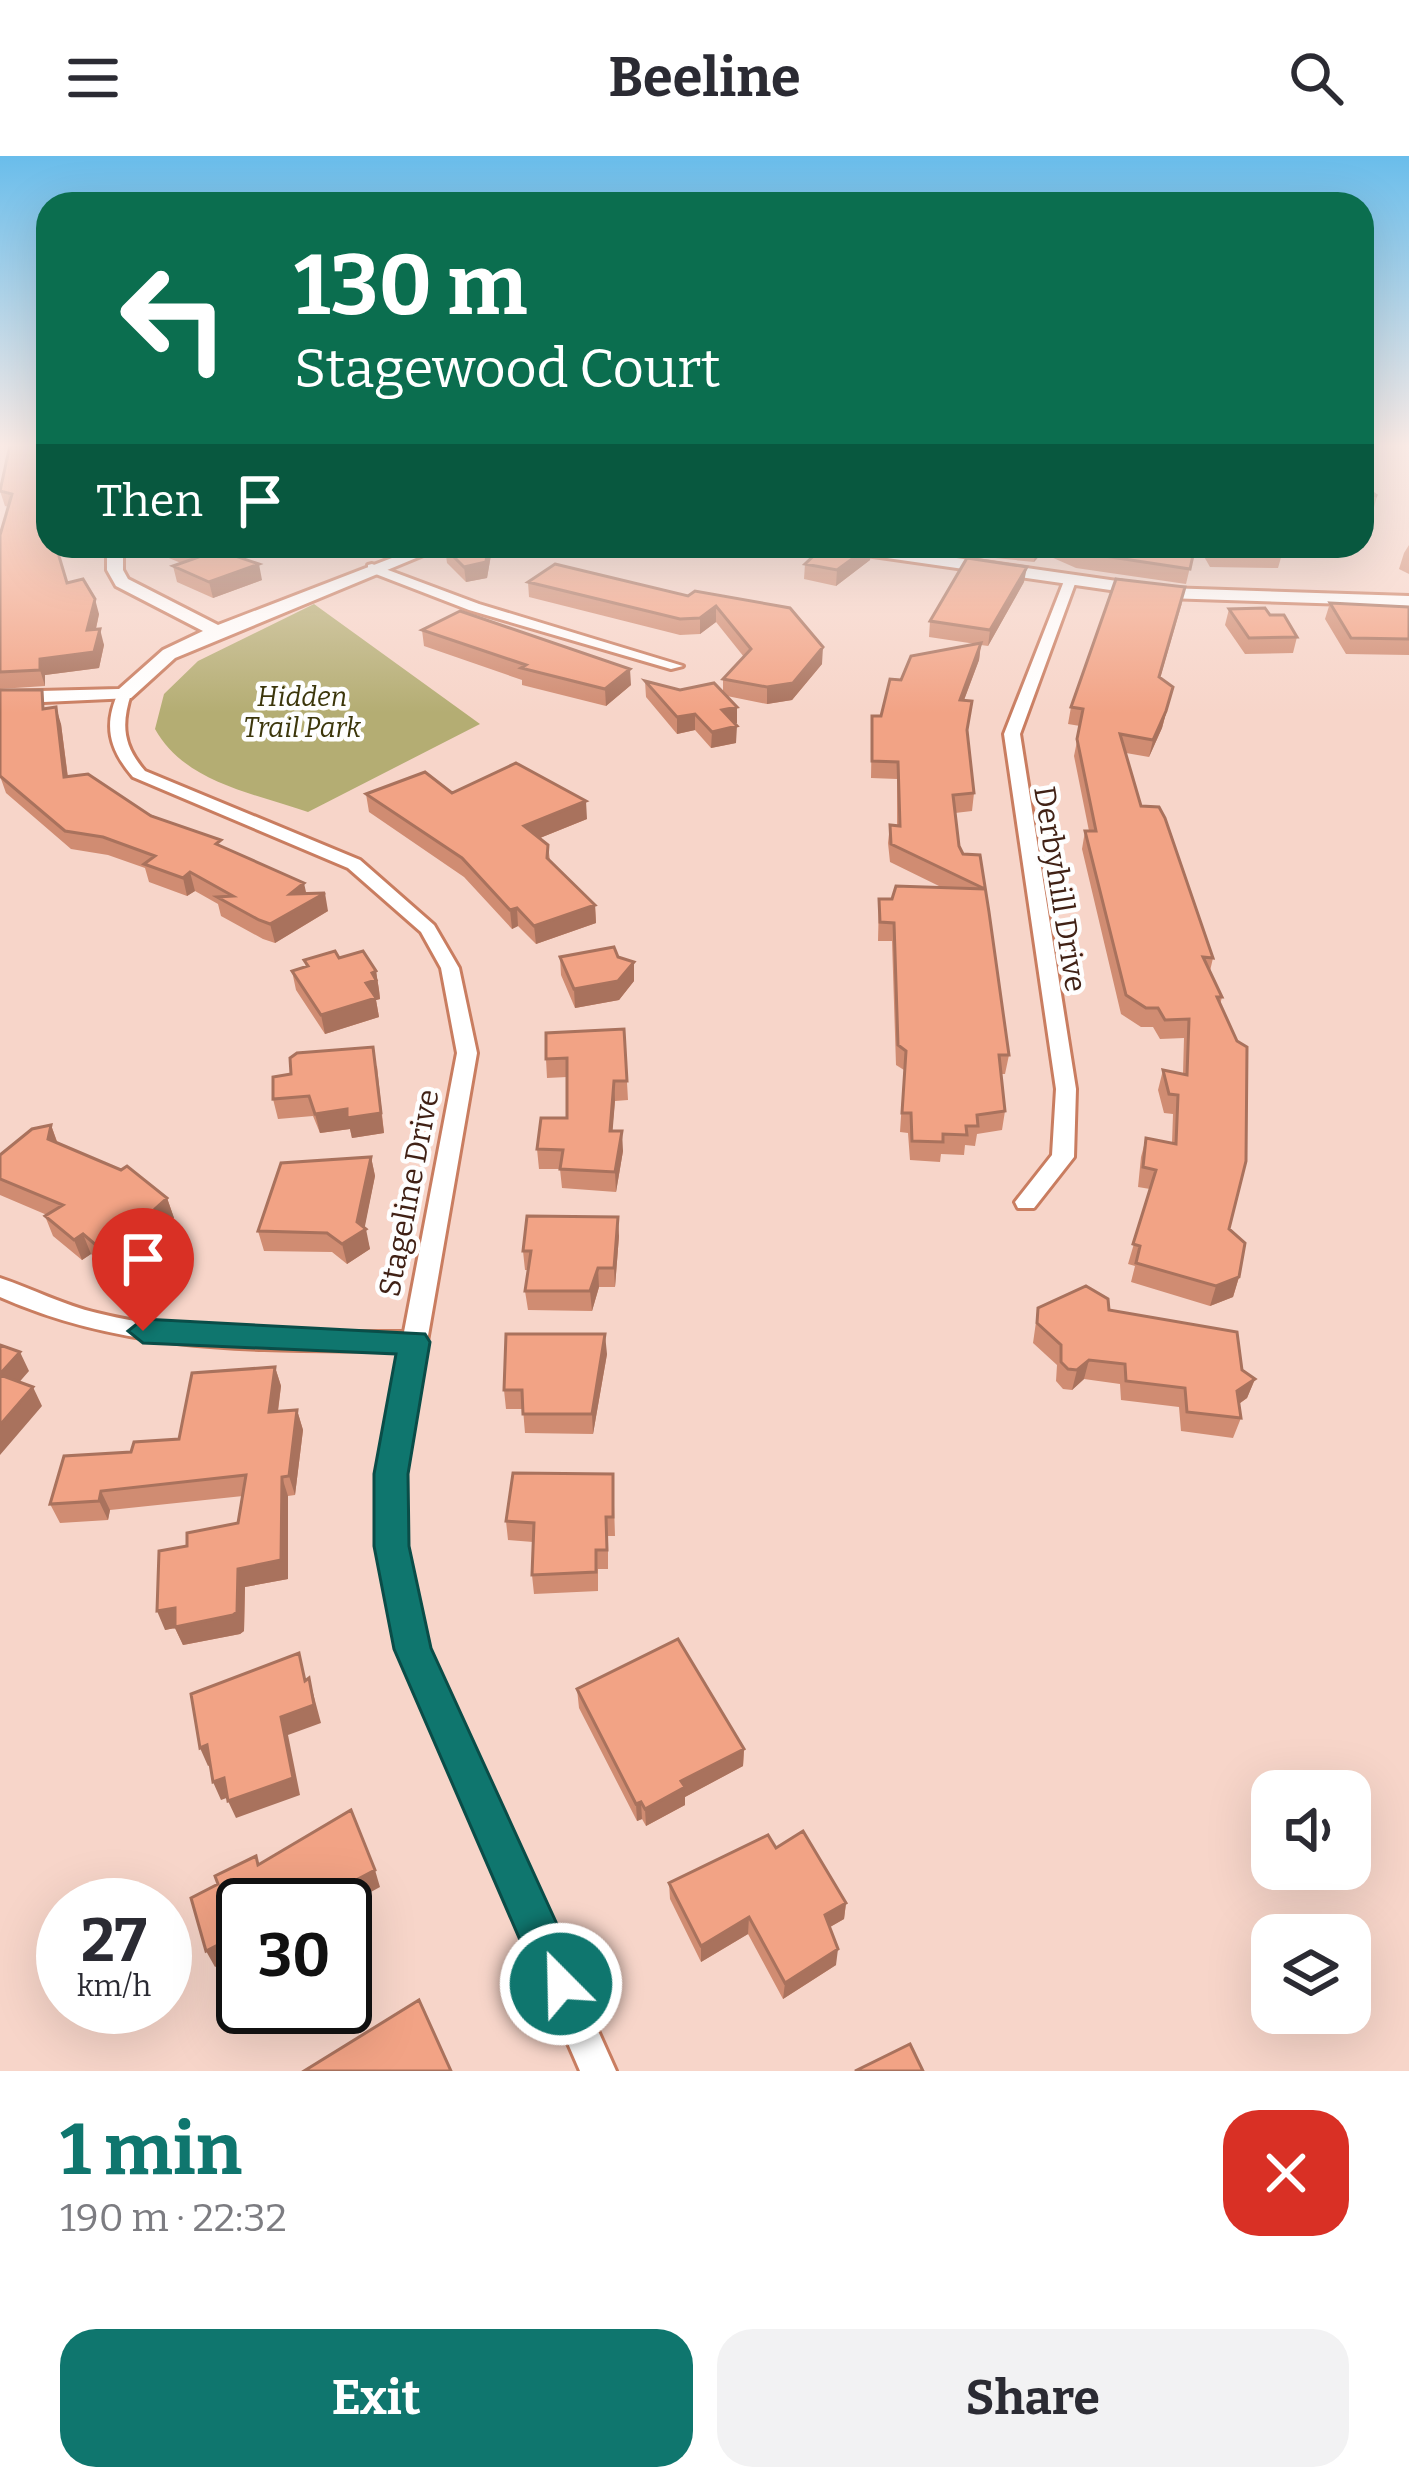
<!DOCTYPE html>
<meta charset="utf-8">
<style>
body{margin:0;font-family:Bitter,serif;background:#f2f2f3;color:#2b2b33;height:100vh;display:flex;flex-direction:column;font-size:45px;white-space:nowrap}
*{box-sizing:border-box;margin:0}
p{font-size:39px;color:#7c7c81}
.icon{flex:none;width:66px;height:66px;fill:none;stroke:currentColor;stroke-width:2;stroke-linecap:round;stroke-linejoin:round}
.map{position:relative;height:1915px;overflow:hidden}
.sheet{display:flex;flex-direction:column;background:#fff;flex:1}
.sheet>*{flex:none}
.guide{position:absolute;left:36px;top:36px;width:1338px;height:366px;border-radius:36px;box-shadow:0 12px 48px #0002;background:#0b6e4f;color:#fff;overflow:hidden}
.controls{position:absolute;left:1251px;top:1614px;display:grid;gap:24px}
.controls a{display:grid;place-items:center;width:120px;height:120px;border-radius:24px;background:#fff;box-shadow:0 12px 48px #0002;font-size:60px}
.speed{position:absolute;left:36px;top:1722px;display:flex;gap:24px;font-size:60px;font-weight:700;text-align:center}
.speed>*{display:grid;place-content:center;width:156px;height:156px;border-radius:50%;background:#fff;box-shadow:0 12px 48px #0002;line-height:1}
.speed small{font-size:30px;font-weight:400}
.speed .limit{border:6px solid #111;border-radius:18px;background:#fff;color:#111}
.pin{position:absolute;display:grid;place-items:center;width:102px;height:102px;color:#fff;margin:-123px -51px;border-radius:50% 50% 50% 0;rotate:-45deg;box-shadow:0 0 12px #0007}
.pin .icon{rotate:45deg}
.me{position:absolute;width:132px;margin:-66px;rotate:337deg;stroke-linejoin:round;filter:drop-shadow(0 0 9px #0008)}
.turn{display:flex;align-items:center;gap:42px;height:252px;padding:0 60px;font-size:54px}
.turn .icon{width:156px;height:156px;stroke-width:2.5}
.turn b{display:block;font-size:84px;line-height:102px}
.then{display:flex;align-items:center;height:114px;padding:0 60px;background:#0003;gap:24px;font-size:45px}
.round{display:grid;place-items:center;flex:none;width:126px;height:126px;border-radius:36px;background:#f2f2f3}
.headline{display:flex;align-items:center;justify-content:space-between;height:204px;padding:0 60px}
h1{font-size:72px;font-weight:700;line-height:90px;color:#0f766e}
.action{display:flex;gap:24px;margin-top:auto;padding:24px 60px}
.action a{flex:1;height:138px;border-radius:36px;background:#0f766e;color:#fff;font-size:48px;font-weight:700;line-height:138px;text-align:center}
.action a+a{background:#f2f2f3;color:#2b2b33}
header{display:flex;justify-content:space-between;align-items:center;height:156px;padding:0 60px;background:#fff;font-size:54px;font-weight:700}
.map>svg:first-child{display:block}
.green{fill:#b4ad73}
.lines{fill:none;stroke-linecap:round;stroke-linejoin:round}
.minor-casing{stroke:#c97d60;stroke-width:6}
.tertiary-casing{stroke:#c97d60;stroke-width:6}
.minor{fill:#fff;fill-rule:evenodd}
.tertiary{fill:#fff;fill-rule:evenodd}
.wall{fill:#d08c72}
.shaded-wall{fill:#a9725d}
.building{fill:#f2a385;stroke:#a9725d;stroke-width:3}
.route{fill:#0f766e;stroke:#0a4d48;stroke-width:3}
.labels{text-anchor:middle;dominant-baseline:central;stroke-width:9;stroke-linejoin:round;paint-order:stroke}
.far-park-label{font-size:27px;font-style:italic;fill:#3c360b;stroke:#fefefe}
.street-label{font-size:30px;fill:#402115;stroke:#fefefe}
</style>
<header><svg class="icon" aria-label="menu" viewBox="0 0 24 24"><path d="M4 6h16M4 12h16M4 18h16"/></svg>Beeline<svg class="icon" aria-label="search" viewBox="0 0 24 24"><circle cx="10" cy="10" r="6"/><path d="M15 15l6 6"/></svg></header>
<div class="map">
<svg width="1409" height="1915" viewBox="0 0 1409 1915">
<rect width="100%" height="100%" fill="#f7d5c9"/>
<path class="green" d="M314 448 480 568 308 656C254 637 185 627 155 573L164 538 198 505Z"/>
<g class="lines">
<g class="minor-casing">
<path id="minor" d="M372 408 479 448 683 510 671 513 469 454 368 415V409Z
M1070 421 1076 425 1020 578 1076 933 1074 1001 1034 1052H1018L1015 1046 1052 999 1056 933 1004 578 1064 425Z
M124 534 131 538C121 569 123 590 145 615L360 704 434 769 459 812 477 897 404 1318 405 1391 427 1493 616 1915H580L397 1493 377 1391 378 1318 401 1195C261 1193 131 1199 0 1141V1122C33 1133 63 1149 97 1157 196 1182 303 1175 404 1176L457 897 441 812 421 776 348 712 133 621C109 593 103 569 119 535Z"/>
</g>
<g class="tertiary-casing">
<path id="tertiary" d="M107 390H123V414L128 423 218 469 423 390H445L175 502 131 542 0 548V536L119 533 163 494 203 475 116 430 107 414Z
M830 390H872L1166 432 1409 440V450L1166 442 838 395Z"/>
</g>
<use href="#minor" class="minor"/>
<use href="#tertiary" class="tertiary"/>
</g>
<path class="wall" d="M10 289 48 390 67 427 99 458 96 473 104 489 99 512 45 519V530L0 533V379L9 351 5 350 0 335Z
M1362 329 1377 340 1373 355 1362 353Z
M1409 389V418L1399 413 1404 397Z
M157 390H219V395L262 424 213 442 177 426 173 410 181 407 159 398Z
M456 390H490L491 399 487 422 466 426 447 407 445 392Z
M624 390H654L649 402 625 400Z
M976 390H1195L1186 428 1076 412 1042 397 1034 406 975 400Z
M1198 390H1277L1282 398 1278 412 1210 411Z
M870 404 836 430 804 423 805 408Z
M528 426 688 440 695 435 822 508 792 544 767 548 727 540 737 551V567L734 568 736 587 711 592 695 574 677 578 646 541 645 525 680 534 723 537V523L744 501 716 466 700 478 680 479 529 441Z
M1024 426 988 490 981 489 979 504 964 544 974 637 972 655 955 657 959 690 963 698 980 699 1009 899 1005 918H1001L1005 955 1002 974 977 978 975 990 965 989 964 999 941 998 940 1006 910 1004 908 977 900 976 904 914 896 909 892 785H878L879 743H892L941 731 890 706 888 687 890 669 897 670V623L871 622 872 560H881L901 524 976 488 929 481 930 465Z
M1182 447 1160 522 1173 531 1162 572 1149 601 1126 597 1141 650 1213 802 1210 815 1222 841 1220 849 1229 1073 1239 1121 1233 1141 1210 1150 1131 1126 1135 1110 1128 1108 1150 1033 1138 1031 1141 1001 1146 982 1172 987 1173 958 1164 957 1158 934 1163 914 1183 918 1184 882 1160 883 1153 871H1141L1121 858 1082 693 1085 675H1089L1074 600 1080 570 1068 568 1071 551Z
M1330 447 1409 451V499L1346 498 1325 463Z
M1229 453 1270 459 1297 481 1293 497 1245 498 1225 469Z
M422 474 631 529 606 550 522 529V524L424 490Z
M47 553 61 568 68 621 223 691 307 737 328 755 275 787 263 783 221 760 218 748 195 735 187 740 149 726 145 712 108 699 71 693 6 637 0 620Z
M452 637 587 663 540 682 548 689 550 705 595 749 596 767 536 788 518 770 512 773 464 721 369 656 366 638Z
M560 801H618L634 825 619 844 575 852 561 819Z
M339 802 376 815 379 834 380 843 376 844 379 861 325 878 296 834 292 815 306 811 304 804Z
M624 873 628 944 615 945 612 975 623 995 616 1036 562 1032 560 1013H539L537 993 567 962V921L547 922 546 903Z
M377 910 384 977 352 982 350 973 320 977 313 960 278 963 273 943Z
M51 969 58 988 167 1042 174 1062 166 1069 171 1087 118 1122 91 1098 82 1104 53 1080 45 1060 47 1059 0 1039V999Z
M371 1001 375 1020 364 1072 370 1093 347 1108 332 1096 264 1095 258 1075Z
M619 1080 615 1131H599L592 1155 528 1154 525 1135 528 1114H525L523 1095Z
M1038 1152 1109 1154 1242 1214 1255 1223 1247 1242 1239 1248 1241 1262 1233 1282 1181 1275 1179 1251 1121 1244 1120 1228 1084 1223 1072 1234 1063 1233 1056 1225 1057 1209 1033 1187Z
M607 1198 593 1278 525 1277 523 1253H506L504 1234Z
M275 1211 281 1230 278 1256 297 1254 303 1274 295 1339 288 1340V1423L245 1431 244 1475 240 1478 183 1489 175 1472 165 1474 187 1390 238 1367 243 1340 110 1354 108 1364 60 1367 50 1348 131 1296 179 1283Z
M613 1318 615 1380H608V1413H598V1435L534 1438 532 1419 533 1386 508 1384 506 1365Z
M577 1533 744 1593 743 1610 685 1641V1649L646 1670 642 1663 637 1665 579 1552Z
M776 1692 846 1747 844 1763 830 1771 836 1809 783 1843 748 1778 701 1806 670 1743 669 1727Z"/>
<path class="shaded-wall" d="M1367 289H1373L1362 304V296Z
M267 390H296L269 401Z
M338 390H368V391L339 394Z
M488 390H490L491 399 487 422 466 426 464 411Z
M872 390 870 404 836 430 837 414Z
M1036 390H1043L1042 397 1034 406Z
M259 408 262 424 213 442 209 426Z
M1027 411 1024 426 988 490 990 474Z
M95 443 99 458 92 490 87 474Z
M716 450V466L700 478V462Z
M100 473 104 489 99 512 45 519V530L40 514V503Z
M981 487 979 504 958 560 960 544Z
M823 491 822 508 792 544 767 548V531Z
M630 513 631 529 606 550 605 533Z
M1173 531 1162 572 1149 601 1153 584Z
M56 551 61 568 70 639 64 621Z
M737 551V567L722 571V554Z
M695 558V574L677 578V561Z
M737 570 736 587 711 592 712 576Z
M586 645 587 663 525 688 524 670Z
M190 716 195 735 187 740 183 722Z
M304 727 308 745 325 737 328 755 275 787 270 768 290 738Z
M595 749 596 767 536 788 534 770Z
M517 752 518 770 512 773 510 754Z
M634 806V825L619 844 575 852 574 833Z
M376 815 379 834 380 843 376 844 379 861 325 878 321 859 366 827 372 817Z
M373 891 384 977 352 982 350 973 320 977 315 958 347 953Z
M614 925 615 945 611 995 610 975Z
M51 969 58 989 48 983Z
M622 975 623 995 616 1036 615 1016Z
M371 1001 375 1020 364 1075 366 1073 370 1093 347 1108 342 1088 357 1066Z
M167 1042 174 1062 166 1069 171 1087 118 1122 111 1102Z
M618 1061 619 1080 615 1131 614 1112Z
M83 1078 91 1098 82 1104 74 1084Z
M598 1112 599 1131 592 1155 590 1135Z
M1239 1121 1233 1141 1210 1150 1216 1130Z
M605 1178 607 1198 593 1278 592 1258Z
M20 1196 29 1215 9 1238 0 1218Z
M1089 1204 1084 1223 1072 1234 1077 1214Z
M275 1211 281 1230 275 1276 269 1256Z
M1255 1223 1247 1242 1230 1254 1237 1235Z
M33 1231 42 1250 0 1299V1269Z
M297 1254 303 1274 295 1339 289 1320Z
M282 1321 288 1340V1423L245 1431 244 1475 240 1478 183 1489 175 1472 165 1474 157 1455 238 1413Z
M101 1335 110 1354 108 1364 99 1345Z
M309 1522 321 1567 288 1579 300 1639 236 1662 228 1645 281 1561Z
M207 1589 215 1607 208 1610 200 1592Z
M744 1593 743 1610 685 1641V1649L646 1670 645 1653 681 1625Z
M224 1622 232 1640 221 1644 213 1626Z
M641 1646 642 1663 637 1665 636 1648Z
M375 1714 380 1731 345 1750 329 1749 326 1740Z
M846 1747 844 1763 823 1775 825 1759Z
M749 1761 748 1778 701 1806V1790Z
M216 1790 225 1806 215 1811 206 1795Z
M345 1790 354 1816 345 1821Z
M838 1793 836 1809 783 1843 785 1827Z
M237 1802 243 1820 230 1826 221 1811Z"/>
<path class="building" d="M10 289H48V390H56L67 427 83 423 95 443 87 474 100 473 94 496 40 503V514L0 516V379L12 338 0 335Z
M1362 329 1377 340 1362 337Z
M172 390H217V394L259 408 209 426 173 410 199 401Z
M456 390H488L486 406 464 411 445 392Z
M824 390H870L837 414 805 408Z
M1064 390H1195L1190 413 1078 396Z
M1210 390H1277L1282 398 1214 396Z
M967 402 1027 411 990 474 930 465Z
M555 408 688 440 695 435 790 452 823 491 793 527 767 531 723 523 751 493 716 450 700 462 680 463 528 426Z
M1116 423 1185 431 1159 521 1173 531 1166 555 1153 584 1120 578 1141 650 1159 651 1165 662 1213 802 1203 801 1222 841H1217L1237 885 1247 891 1246 1005 1229 1073 1245 1087 1239 1121 1216 1130 1136 1107 1140 1090 1133 1088 1156 1014 1143 1011 1146 982 1176 988 1178 939 1169 938 1163 914 1187 919 1189 863 1165 864 1158 852H1146L1126 839 1085 675H1096L1077 583 1083 553 1071 551Z
M1330 447 1409 451V483L1351 482Z
M1265 452 1270 459H1284L1297 481 1249 482 1229 453Z
M460 455 630 513 605 533 521 512 526 509 422 474Z
M981 487 960 544 972 545 967 574 974 637 953 639 959 690 963 698 980 699 989 756 1009 899H999L1005 955 977 959 978 970H966L967 979 943 978V986L912 985 911 957H902L906 895 898 889 894 767 880 766 879 743H892L896 730 985 733 891 688 890 669 900 670 898 606 872 605V560H881L890 523 901 524 911 500Z
M645 525 680 534 714 527 737 551 722 554 737 570 712 576 695 558 677 561Z
M0 534H42L43 553 56 551 64 621 88 618 151 660 221 684 216 688 304 727 290 738 325 737 270 768 259 764 217 741 233 740 190 716 183 722 144 708 155 700 103 681 65 675 0 620Z
M516 607 586 645 524 670 548 689 547 702 595 749 534 770 517 752 510 754 462 702 366 638 425 616 452 637Z
M614 791 618 801 634 806 618 825 574 833 560 801Z
M335 795 339 802 363 795 376 815 372 817 376 824 366 827 376 842 321 859 292 815 308 810 304 804Z
M624 873 627 925H614L610 975H622L615 1016 560 1013 563 994 537 993 541 962H567V902L546 903V877Z
M373 891 381 957 347 962V953L315 958 309 940 273 943V921L291 918 290 902 297 897Z
M51 969 48 983 121 1014 127 1010 167 1042 155 1053 165 1067 111 1102 83 1078 74 1084 45 1060 63 1049 0 1023V999L32 973Z
M371 1001 357 1066 366 1073 342 1088 327 1077 258 1075 281 1007Z
M527 1060 618 1061 614 1112H598L590 1135H525L531 1095H523Z
M1086 1130 1108 1143 1109 1154 1237 1176 1242 1214 1255 1223 1237 1235 1241 1262 1187 1256 1185 1232 1126 1225 1125 1208 1089 1204 1077 1214 1068 1213 1061 1206V1189L1037 1167 1038 1152Z
M506 1178H605L592 1258H523L522 1234H504Z
M0 1189 20 1196 0 1218Z
M275 1211 269 1256 297 1254 289 1320 282 1321 281 1404 238 1413 237 1456 233 1459 175 1471V1452L157 1455 159 1395 187 1390V1377L238 1367 246 1319 101 1335 99 1345 50 1348 64 1300 131 1296 134 1286 179 1283 192 1217Z
M0 1219 33 1231 0 1269Z
M513 1317 613 1318V1361H606L607 1394H596V1416L532 1419 534 1367 506 1365Z
M678 1483 744 1593 681 1625 685 1631 645 1653 641 1646 636 1648 577 1533Z
M299 1497 305 1525 309 1522 314 1549 281 1561 293 1622 228 1645 224 1622 213 1626 207 1589 200 1592 191 1538Z
M351 1654 375 1714 326 1740 329 1749H243V1821L237 1802 221 1811 216 1790 206 1795 191 1742 218 1728 215 1720 256 1700 258 1709Z
M803 1675 846 1747 825 1759 838 1793 785 1827 749 1761 701 1790 669 1727 768 1679 776 1692Z
M419 1844 451 1915H304Z
M910 1888 923 1915H855Z"/>
<linearGradient id="sky" x2="0" y2="1"><stop stop-color="#69bdeb"/><stop offset="0.52" stop-color="#fbece7"/><stop offset="1" stop-color="#fbece7" stop-opacity="0"/></linearGradient>
<rect width="1409" height="557" fill="url(#sky)"/>
<path class="route" d="M143 1163 425 1178 430 1186 408 1318 409 1390 431 1492 577 1812 584 1828 577 1844 561 1850 546 1844 394 1493 374 1390V1318L396 1198 143 1187 128 1175Z"/>
<g class="labels">
<g class="far-park-label">
<text x="302" y="541">Hidden<tspan x="302" dy="31">Trail Park</tspan></text>
</g>
<g class="street-label">
<text transform="translate(1060 733) rotate(81)">Derbyhill Drive</text>
<text transform="translate(409 1037) rotate(-79)">Stageline Drive</text>
</g>
</g>
</svg>
<div class="controls">
<a><svg class="icon" aria-label="sound" viewBox="0 0 24 24"><path d="M4 9h4l5-4v14l-5-4H4zM17 9q2 3 0 6"/></svg></a>
<a><svg class="icon" aria-label="layers" viewBox="0 0 24 24"><path d="M12 4l9 5-9 5-9-5zM3 14l9 5 9-5"/></svg></a>
</div>
<div class="speed"><div>27<small>km/h</small></div><div class="limit">30</div></div>
<div class="pin" style="left:143px;top:1175px;background:#d93025"><svg class="icon" aria-label="arrive" viewBox="0 0 24 24"><path d="M6 21V4h12l-3 4 3 4H6"/></svg></div>
<svg class="me" style="left:561px;top:1828px" viewBox="-20 -20 40 40"><circle r="17" fill="#0f766e" stroke="#fff" stroke-width="3"/><path d="M0-11L8 9 0 5-8 9z" fill="#fff"/></svg>
<div class="guide">
<div class="turn"><svg class="icon" aria-label="left" viewBox="0 0 24 24"><path d="M17 20v-9H6M10 6l-5 5 5 5"/></svg><div><b>130 m</b>Stagewood Court</div></div>
<div class="then">Then<svg class="icon" aria-label="arrive" viewBox="0 0 24 24"><path d="M6 21V4h12l-3 4 3 4H6"/></svg></div>
</div>
</div>
<section class="sheet">
<div class="headline"><div><h1>1 min</h1><p>190 m · 22:32</p></div><a class="round" style="background:#d93025;color:#fff"><svg class="icon" aria-label="close" viewBox="0 0 24 24"><path d="M6 6l12 12M18 6L6 18"/></svg></a></div>
<div class="action"><a>Exit</a><a>Share</a></div>
</section>
